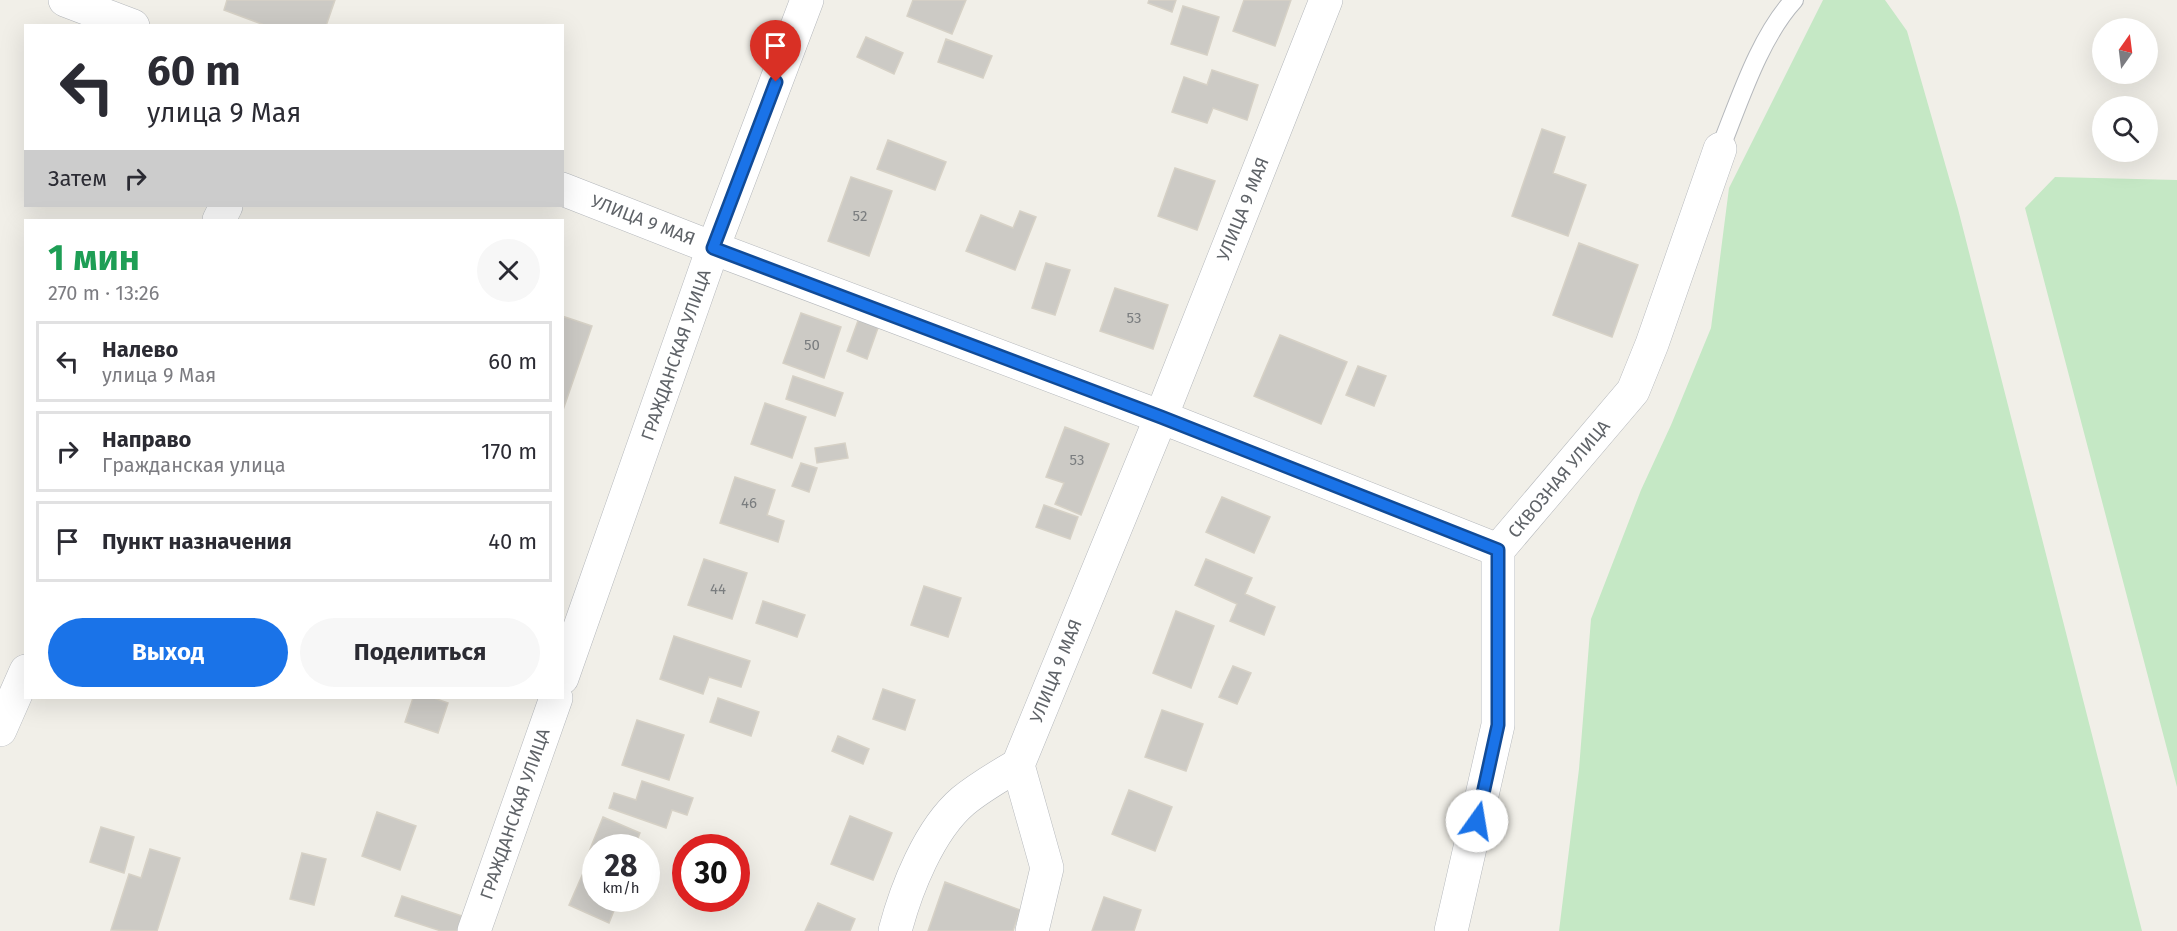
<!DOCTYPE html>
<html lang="ru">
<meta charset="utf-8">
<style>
body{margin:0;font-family:"Fira Sans",sans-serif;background:#f7f7f7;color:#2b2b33;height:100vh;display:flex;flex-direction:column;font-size:22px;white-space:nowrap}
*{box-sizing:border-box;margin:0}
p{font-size:20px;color:#7c7c81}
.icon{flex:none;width:33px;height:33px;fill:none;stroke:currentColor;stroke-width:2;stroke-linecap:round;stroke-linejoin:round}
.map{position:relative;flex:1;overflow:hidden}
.side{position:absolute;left:24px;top:219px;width:540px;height:480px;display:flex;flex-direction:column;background:#fff;border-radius:0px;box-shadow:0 6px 24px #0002}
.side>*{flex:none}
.hud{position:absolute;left:24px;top:24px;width:540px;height:183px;border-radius:0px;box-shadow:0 6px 24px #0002;background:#fff;color:#2b2b33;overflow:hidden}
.needle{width:39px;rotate:14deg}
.fabs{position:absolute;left:2092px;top:18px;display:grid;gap:12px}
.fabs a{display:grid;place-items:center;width:66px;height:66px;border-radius:50%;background:#fff;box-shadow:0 6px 24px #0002;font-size:30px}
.speed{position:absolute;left:582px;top:834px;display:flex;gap:12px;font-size:30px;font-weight:700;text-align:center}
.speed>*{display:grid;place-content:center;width:78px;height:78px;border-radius:50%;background:#fff;box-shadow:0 6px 24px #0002;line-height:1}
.speed small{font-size:15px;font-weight:400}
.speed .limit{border:9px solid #d22;background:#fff;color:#111}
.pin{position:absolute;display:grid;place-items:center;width:51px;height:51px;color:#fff;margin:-62px -26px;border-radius:50% 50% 50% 0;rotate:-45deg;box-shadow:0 0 6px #0007}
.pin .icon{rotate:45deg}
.me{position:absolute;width:66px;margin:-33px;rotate:13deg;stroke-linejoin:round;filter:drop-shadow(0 0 4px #0008)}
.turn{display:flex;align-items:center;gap:21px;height:126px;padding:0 24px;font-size:27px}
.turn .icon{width:78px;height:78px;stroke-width:2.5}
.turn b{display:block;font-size:42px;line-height:51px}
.then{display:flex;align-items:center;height:57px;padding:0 24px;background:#0003;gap:12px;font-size:22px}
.round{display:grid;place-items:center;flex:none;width:63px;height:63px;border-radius:32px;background:#f7f7f7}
.head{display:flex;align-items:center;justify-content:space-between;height:102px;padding:0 24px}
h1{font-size:36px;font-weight:700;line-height:45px;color:#1e9e55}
.action{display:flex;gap:12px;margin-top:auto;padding:12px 24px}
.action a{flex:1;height:69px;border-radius:36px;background:#1a73e8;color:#fff;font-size:24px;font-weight:700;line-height:69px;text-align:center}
.action a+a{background:#f7f7f7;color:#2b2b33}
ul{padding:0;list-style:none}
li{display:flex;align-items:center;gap:18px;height:81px;margin:0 12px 9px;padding:0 12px;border:3px solid #e1e1e2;border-radius:0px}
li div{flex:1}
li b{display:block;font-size:22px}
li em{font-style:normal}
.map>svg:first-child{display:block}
.green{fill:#c5e8c5}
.building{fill:#cccac5;stroke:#d6d1c6;stroke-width:1.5}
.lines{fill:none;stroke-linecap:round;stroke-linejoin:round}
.service-casing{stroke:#b5b8bc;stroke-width:20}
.minor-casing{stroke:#b5b8bc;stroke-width:34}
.tertiary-casing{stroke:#b5b8bc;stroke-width:34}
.service{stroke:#fff;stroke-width:18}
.minor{stroke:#fff;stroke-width:33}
.tertiary{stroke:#fff;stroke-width:33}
.route-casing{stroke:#114b97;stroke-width:15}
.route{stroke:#1a73e8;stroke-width:10}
.labels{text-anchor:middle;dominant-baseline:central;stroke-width:4.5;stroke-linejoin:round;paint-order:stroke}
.number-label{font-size:15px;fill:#7a7d7f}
.street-label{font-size:18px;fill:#5f6368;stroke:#fff}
</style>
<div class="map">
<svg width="2177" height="931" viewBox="0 0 2177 931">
<rect width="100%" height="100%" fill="#f1efe8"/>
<path class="green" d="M1823 0H1885L1907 31 1958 209 2142 931H1559L1579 769 1591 619 1641 490 1671 425 1711 328 1729 188Z
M2055 177 2177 180V787L2025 208Z"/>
<path class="building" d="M227 0H335L326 26H267L224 10Z
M913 0H966L952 34 907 16Z
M1149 0H1176L1172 12 1148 3Z
M1244 0H1291L1275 46 1233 31Z
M1183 6 1219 17 1207 55 1171 44Z
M866 37 903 53 894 74 857 57Z
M946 39 992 56 983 78 938 62Z
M1212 70 1258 85 1247 120 1213 108 1207 123 1172 112 1184 77 1207 85Z
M1542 129 1565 137 1553 173 1586 185 1568 236 1512 216Z
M888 140 946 162 935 190 877 169Z
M1175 168 1215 181 1197 230 1158 216Z
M851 177 892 191 869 256 828 241Z
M1020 211 1036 217 1015 270 966 251 981 215 1013 228Z
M1579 243 1638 265 1612 337 1553 315Z
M1046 263 1070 270 1055 315 1032 308Z
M1115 288 1168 305 1153 349 1100 331Z
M801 313 841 327 824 378 783 363Z
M562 316 592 326 562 413Z
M859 318 879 325 867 359 847 351Z
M1280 335 1347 362 1321 424 1254 396Z
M1358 366 1386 376 1374 406 1346 395Z
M793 376 843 393 835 416 786 399Z
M765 403 806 417 792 458 751 444Z
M1065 427 1109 444 1081 515 1055 504 1064 483 1046 477Z
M845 443 848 458 817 463 815 448Z
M801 463 817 468 809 492 792 486Z
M735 477 775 490 767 515 784 521 778 542 720 523Z
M1222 497 1270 517 1254 553 1206 532Z
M1044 505 1078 517 1070 539 1036 527Z
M704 559 747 573 732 619 688 605Z
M1206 559 1252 578 1245 594 1275 607 1264 635 1230 621 1237 604 1195 585Z
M924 586 961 598 948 637 911 625Z
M763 601 805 615 797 637 756 623Z
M1176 611 1214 626 1191 688 1153 673Z
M674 636 750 661 741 687 709 677 703 694 660 679Z
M1233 666 1251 673 1237 704 1219 697Z
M883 689 915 700 905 730 873 719Z
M413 698H434L448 703 438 733 405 722Z
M718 698 759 712 751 736 710 722Z
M1162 710 1203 724 1186 771 1145 757Z
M637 720 684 735 669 780 622 765Z
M838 736 869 749 863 764 832 751Z
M642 781 693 798 687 815 672 810 666 828 609 808 614 793 636 800Z
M1129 790 1172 807 1155 851 1112 834Z
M377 812 416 826 400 870 362 856Z
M850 816 892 833 873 880 831 864Z
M603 817 640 833 634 848H596V869L584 864Z
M101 827 134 837 124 873 90 862Z
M150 849 180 858 157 931 111 930 129 874 141 878Z
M302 853 326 859 314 905 290 899Z
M584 871 596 876V898H619L609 923 569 905Z
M945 882 1020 910 1013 931H928Z
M402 896 462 916 457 931H441L395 916Z
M1104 897 1141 910 1134 931H1092Z
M818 903 855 919 850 931H805Z"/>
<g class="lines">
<g class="service-casing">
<path id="service" d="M1720 149C1739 102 1759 38 1794 0"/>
</g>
<g class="minor-casing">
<path id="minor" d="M219 220 226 206
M562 678 713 248 1161 417 1498 550
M0 730 26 671
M474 931 556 698
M895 931C906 889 929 830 963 801 980 787 999 776 1018 765
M1032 931 1047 868 1018 765 1161 417 1326 0
M1451 931 1498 725V550L1633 391 1652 344 1720 149"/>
</g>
<g class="tertiary-casing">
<path id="tertiary" d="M65 0 133 26
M562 189 713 248 807 0"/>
</g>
<use href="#service" class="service"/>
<use href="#minor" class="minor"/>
<use href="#tertiary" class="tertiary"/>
</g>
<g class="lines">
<g class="route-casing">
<path id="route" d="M776 82 713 248 1161 417 1498 550V725L1477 821"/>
</g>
<use href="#route" class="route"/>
</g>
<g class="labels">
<g class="number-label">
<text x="860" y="216">52</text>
<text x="1134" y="318">53</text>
<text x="812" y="345">50</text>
<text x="1077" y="460">53</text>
<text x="749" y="503">46</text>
<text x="718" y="589">44</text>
</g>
<g class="street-label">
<text transform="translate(1243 209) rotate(-68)">УЛИЦА 9 МАЯ</text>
<text transform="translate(643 220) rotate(21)">УЛИЦА 9 МАЯ</text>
<text transform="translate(676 355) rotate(-71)">ГРАЖДАНСКАЯ УЛИЦА</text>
<text transform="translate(1559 479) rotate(-50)">СКВОЗНАЯ УЛИЦА</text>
<text transform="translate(1056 671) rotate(-68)">УЛИЦА 9 МАЯ</text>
<text transform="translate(515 814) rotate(-71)">ГРАЖДАНСКАЯ УЛИЦА</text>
</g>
</g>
</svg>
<div class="fabs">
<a><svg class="needle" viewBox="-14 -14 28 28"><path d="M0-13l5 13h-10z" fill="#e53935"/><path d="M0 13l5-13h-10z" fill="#7c7c81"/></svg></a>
<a><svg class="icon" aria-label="search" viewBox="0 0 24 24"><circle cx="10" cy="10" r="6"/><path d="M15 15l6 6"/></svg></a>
</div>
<div class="speed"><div>28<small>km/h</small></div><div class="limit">30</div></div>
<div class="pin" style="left:776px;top:82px;background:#d93025"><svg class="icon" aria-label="arrive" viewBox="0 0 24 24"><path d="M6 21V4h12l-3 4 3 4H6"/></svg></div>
<svg class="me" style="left:1477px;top:821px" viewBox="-20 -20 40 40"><circle r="19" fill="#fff"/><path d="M0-13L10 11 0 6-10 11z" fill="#1a73e8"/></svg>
<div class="hud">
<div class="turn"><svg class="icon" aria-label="left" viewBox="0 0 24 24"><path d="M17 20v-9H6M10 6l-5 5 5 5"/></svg><div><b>60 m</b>улица 9 Мая</div></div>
<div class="then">Затем<svg class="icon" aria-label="right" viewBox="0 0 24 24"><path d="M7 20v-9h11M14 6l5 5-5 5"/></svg></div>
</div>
<section class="side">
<div class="head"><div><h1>1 мин</h1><p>270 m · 13:26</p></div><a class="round"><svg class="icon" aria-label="close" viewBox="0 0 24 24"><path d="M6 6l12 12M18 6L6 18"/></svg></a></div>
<ul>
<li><svg class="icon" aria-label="left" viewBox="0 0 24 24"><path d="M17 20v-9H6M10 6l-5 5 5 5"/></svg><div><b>Налево</b><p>улица 9 Мая</p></div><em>60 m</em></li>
<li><svg class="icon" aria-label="right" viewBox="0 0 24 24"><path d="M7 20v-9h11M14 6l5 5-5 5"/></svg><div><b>Направо</b><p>Гражданская улица</p></div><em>170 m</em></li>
<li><svg class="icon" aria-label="arrive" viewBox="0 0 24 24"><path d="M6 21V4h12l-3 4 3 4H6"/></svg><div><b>Пункт назначения</b></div><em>40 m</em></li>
</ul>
<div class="action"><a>Выход</a><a>Поделиться</a></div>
</section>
</div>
